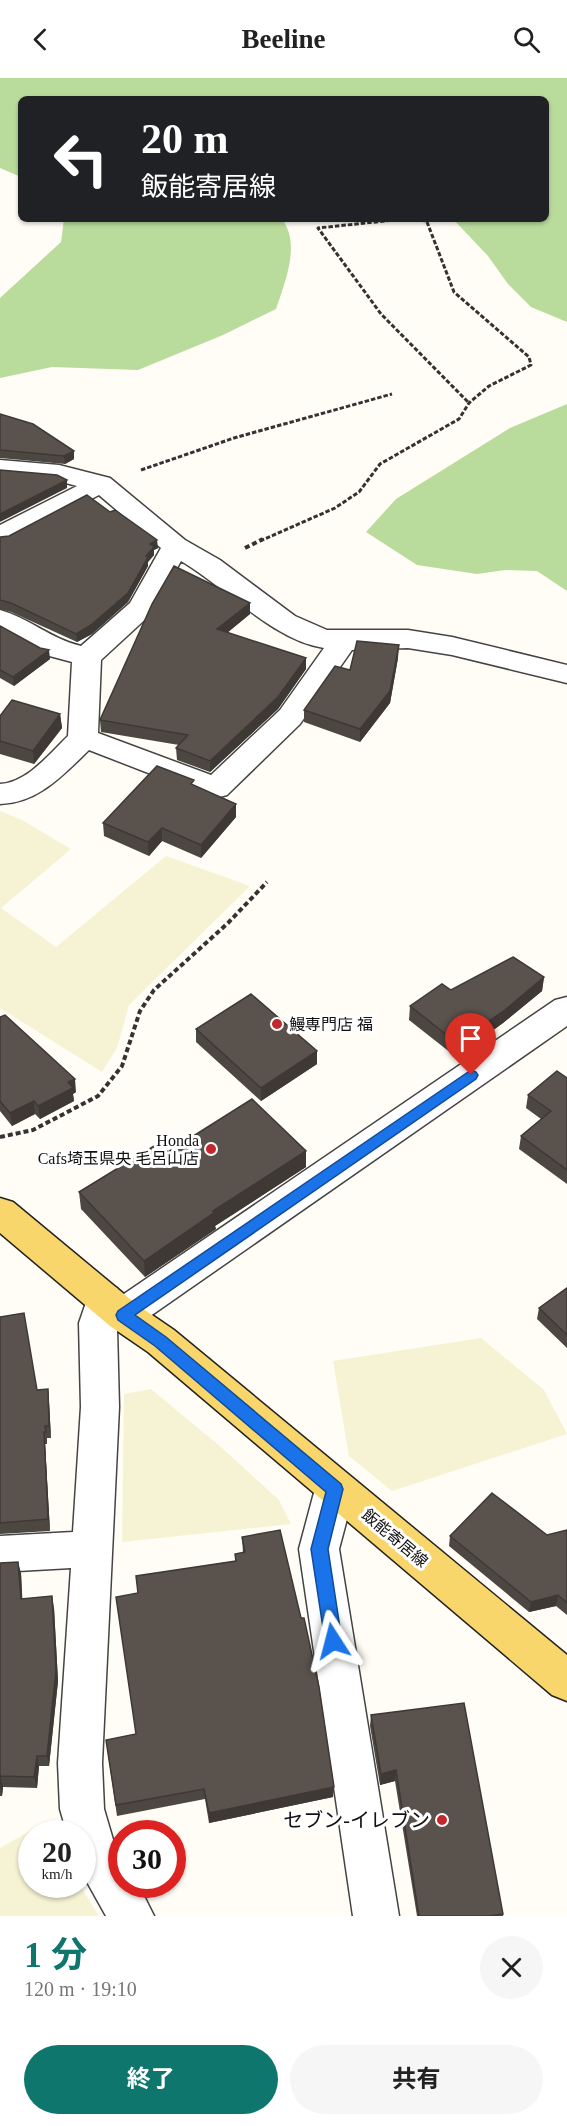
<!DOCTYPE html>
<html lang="ja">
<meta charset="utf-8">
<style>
body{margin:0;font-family:"Times New Roman","Noto Sans JP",serif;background:#f6f6f6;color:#222;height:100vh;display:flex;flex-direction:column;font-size:22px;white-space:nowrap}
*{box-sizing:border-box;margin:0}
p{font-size:20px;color:#767676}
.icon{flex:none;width:33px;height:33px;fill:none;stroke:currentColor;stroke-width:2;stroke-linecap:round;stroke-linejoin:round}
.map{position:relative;height:1838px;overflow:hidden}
.drawer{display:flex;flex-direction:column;background:#fff;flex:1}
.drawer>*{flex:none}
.top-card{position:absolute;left:18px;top:18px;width:531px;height:126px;border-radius:9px;box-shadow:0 2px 4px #0004;background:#202124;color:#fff;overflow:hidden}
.speed{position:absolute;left:18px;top:1742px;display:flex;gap:12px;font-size:30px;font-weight:700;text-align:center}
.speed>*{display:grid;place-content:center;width:78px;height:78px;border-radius:50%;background:#fff;box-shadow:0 2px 4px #0004;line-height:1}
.speed small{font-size:15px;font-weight:400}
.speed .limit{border:9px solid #d22;background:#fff;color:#111}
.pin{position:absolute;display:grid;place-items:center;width:51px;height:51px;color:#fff;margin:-62px -26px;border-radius:50% 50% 50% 0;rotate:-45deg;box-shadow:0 0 6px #0007}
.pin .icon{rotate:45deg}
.me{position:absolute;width:66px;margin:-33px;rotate:351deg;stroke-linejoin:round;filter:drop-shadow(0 0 4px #0008)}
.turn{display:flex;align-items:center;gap:21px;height:126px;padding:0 24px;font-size:27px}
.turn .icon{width:78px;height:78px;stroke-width:2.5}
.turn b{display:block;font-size:42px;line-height:51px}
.round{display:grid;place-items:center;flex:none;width:63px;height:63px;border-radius:32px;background:#f6f6f6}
.summary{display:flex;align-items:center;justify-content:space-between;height:102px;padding:0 24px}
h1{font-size:36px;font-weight:700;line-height:45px;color:#0f766e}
.primary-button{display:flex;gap:12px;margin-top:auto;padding:12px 24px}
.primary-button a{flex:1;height:69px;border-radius:36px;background:#0f766e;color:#fff;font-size:24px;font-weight:700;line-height:69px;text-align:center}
.primary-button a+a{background:#f6f6f6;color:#222}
header{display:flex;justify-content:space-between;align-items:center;height:78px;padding:0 24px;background:#fff;font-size:27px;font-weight:700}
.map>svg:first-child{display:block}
.farmland{fill:#f6f3d4}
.forest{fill:#b9dc9c}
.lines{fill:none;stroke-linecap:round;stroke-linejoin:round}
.street-casing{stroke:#444;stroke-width:3}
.primary-casing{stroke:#222;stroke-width:3}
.path-far1{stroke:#333;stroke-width:3;stroke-dasharray:4.5 2;stroke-linecap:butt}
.path{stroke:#333;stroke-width:4;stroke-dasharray:5 3;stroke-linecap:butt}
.street{fill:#fff;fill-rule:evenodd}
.primary{fill:#f9d66b;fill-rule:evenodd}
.wall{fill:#4d4742}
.shaded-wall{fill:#3f3936}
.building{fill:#5a524d;stroke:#3f3936;stroke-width:1.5}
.route{fill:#1a73e8;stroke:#114b97;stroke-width:1.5}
.poi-dot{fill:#c4262e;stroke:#fff;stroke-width:2}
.labels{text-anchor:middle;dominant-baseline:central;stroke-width:6;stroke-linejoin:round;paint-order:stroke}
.poi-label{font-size:16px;fill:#111;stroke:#fff;text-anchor:start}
.street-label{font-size:16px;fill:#111;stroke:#fff}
.near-poi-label{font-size:20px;fill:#111;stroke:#fff;text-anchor:end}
</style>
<header><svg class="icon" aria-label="back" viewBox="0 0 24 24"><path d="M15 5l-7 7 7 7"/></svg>Beeline<svg class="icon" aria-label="search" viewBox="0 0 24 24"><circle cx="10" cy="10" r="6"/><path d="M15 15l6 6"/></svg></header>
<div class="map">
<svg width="567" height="1838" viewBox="0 0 567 1838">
<rect width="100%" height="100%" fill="#fffdf5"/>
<path class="farmland" d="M0 733 22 742 71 771 1 830 56 869 166 778 250 808 129 927 117 970 102 994 0 930Z
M481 1260 544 1312 567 1356 392 1413 349 1378 333 1283Z
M151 1311 221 1369 279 1422 291 1446 122 1464 124 1316Z
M42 1746 48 1755H32V1806H79L99 1838H0V1770Z"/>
<path class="forest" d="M0 0H567V244L531 229 508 206 488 178 453 141H546V21H21V99L0 90Z
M64 141H282C301 166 285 204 276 231L223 257 138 292 52 289 0 300V220L61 164Z
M567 326V513L537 493 505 492 477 496 417 487 366 454 396 421 510 350Z"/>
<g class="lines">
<g class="street-casing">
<path id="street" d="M0 382 59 387 110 400 185 462 220 482 295 538 327 552H408L452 559 567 587V605L452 577 408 570 352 572 300 646 227 717 216 720 205 717 89 672C63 697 38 725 0 726V706C27 705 50 675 68 658L72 584 42 576 0 553V532C29 540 51 561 81 568L130 525 161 470 99 417 9 464 0 466V447L77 408 58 403 0 398ZM181 483C226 509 272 562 324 570L280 632 211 697 98 655 101 582 151 536Z
M567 919V948L136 1248 123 1253 117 1250 119 1329 102 1685 104 1731 114 1765 122 1777V1806H138L154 1838H106L82 1795V1755H67L60 1731 58 1685 71 1490 0 1494V1458L73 1454 81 1329 79 1245 91 1210 104 1206 117 1210 121 1218 555 922Z
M335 1393 349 1399 355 1411 339 1471 399 1838H353L299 1471 315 1411 321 1399Z"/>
</g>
<g class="primary-casing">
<path id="primary" d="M0 1120 13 1124 136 1226 174 1252 567 1577V1623L552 1617 148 1274 110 1248 0 1155Z"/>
</g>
<path class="path-far1" d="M404 141 318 150 381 236 469 325
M141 392 234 360 392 316
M260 463 335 430 359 414 380 386 459 341 469 325 489 308 531 287 529 279 454 214 427 144 420 141"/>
<path class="path" d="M245 470 263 461
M0 1059 33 1052 98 1018 122 988 140 933 154 912 228 845 267 804"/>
<use href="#street" class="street"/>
<use href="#primary" class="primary"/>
</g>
<path class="wall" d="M0 336 74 381 65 386 0 380Z
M0 459 158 470 154 472V477L148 484V488L128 524 92 556 77 564 11 534 0 531Z
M250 525V536L227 555 306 580V591L278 631 210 694 177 682 176 670 179 667 101 654 100 642Z
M0 548 50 581 14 608 0 600Z
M398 580 390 625 360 664 304 644V632L350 592Z
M60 636 62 650 34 686 0 676V638Z
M195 708 236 726V739L201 780 162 763 149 778 104 758 103 745Z
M544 899 542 913 503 945 456 979 409 942 410 928 451 912Z
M0 939 76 1014 73 1016 74 1023 40 1041 35 1036 12 1048 0 1033Z
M196 951 317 973V986L261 1023 196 964Z
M567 1000V1106L519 1071 521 1058 541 1041 526 1030 528 1017Z
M306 1073V1089L215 1148 216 1151 145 1199 81 1131 79 1114 168 1074Z
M567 1210V1270L537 1241 539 1230Z
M0 1239 37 1312 48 1311 49 1324 51 1360H47V1366H45L50 1453 0 1456Z
M567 1452V1537L556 1528 529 1534 449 1468 450 1458 547 1457Z
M242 1459 333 1719 209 1745 205 1721 117 1738 106 1662 136 1656 138 1515 136 1498 235 1483V1476L243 1475Z
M0 1485 21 1495 22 1521 54 1530 58 1603 49 1688H39L37 1710 3 1709 2 1718H0Z
M371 1637 503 1836V1838H417L395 1703 380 1707 370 1648Z"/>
<path class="shaded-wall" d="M74 373V381L65 386 64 378Z
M67 402V410L0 444V436Z
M157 462 158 470 154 472V477L148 484V488L128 524 92 556 77 564 76 556 146 478 150 466Z
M250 525V536L217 563V551Z
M399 567 398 580 390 625 360 664V651Z
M49 572 50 581 14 608 13 599Z
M306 580V591L278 631 210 694V683Z
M60 636 62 650 34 686 33 673Z
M236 726V739L201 780V767Z
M162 750V763L149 778 148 764Z
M544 899 542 913 503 945 456 979 457 965Z
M317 973V986L261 1023V1010Z
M75 1001 76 1014 73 1016 74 1023 40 1041 38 1028 68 1004Z
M34 1023 35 1036 12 1048 10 1035Z
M306 1073V1089L215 1148 216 1151 145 1199 144 1183 213 1133Z
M48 1311 49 1324 51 1360 49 1348Z
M44 1354 45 1366 50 1453 48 1441Z
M18 1484 21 1495 23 1533 21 1521Z
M558 1517 556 1528 529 1534 531 1524Z
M52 1518 54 1530 58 1603 49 1688 47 1678Z
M37 1678 39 1688 37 1710 34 1699Z
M396 1692 395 1703 380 1707 381 1696Z
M0 1698 3 1709 2 1718 0 1709Z
M334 1709 333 1719 209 1745V1735Z"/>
<path class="building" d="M0 336 33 346 74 373 64 378 0 372Z
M0 392 57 397 67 402 0 436Z
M87 417 110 434 115 432 157 462 150 466 154 469 146 478 148 479 128 515 91 547 76 556 11 525 0 522V459L9 458Z
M174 488 250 525 217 551 306 580 278 619 210 683 176 670 188 657 100 642 152 526Z
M0 548 40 570 49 572 13 599 0 592Z
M357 563 399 567 390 613 360 651 304 632 335 588 350 592Z
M12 622 60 636 33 673 0 663V638Z
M157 688 194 702 191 706 236 726 201 767 162 750 148 764 103 745Z
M513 879 544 899 505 932 457 965 410 928 442 906 451 912Z
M251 916 317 973 261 1010 196 951Z
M5 937 75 1001 68 1004 73 1010 38 1028 34 1023 10 1035 0 1023V939Z
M557 993 567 1000V1092L521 1058 551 1033 528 1017Z
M252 1021 306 1073 213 1133 215 1134 144 1183 79 1114 159 1065 168 1074Z
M567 1210V1257L539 1230Z
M24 1235 37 1312 48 1311 49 1348H45L46 1354H44L48 1441 0 1445V1239Z
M492 1415 547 1457 567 1452V1525L558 1517 531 1524 450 1458Z
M280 1452 301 1540H304L319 1609 334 1709 209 1735 204 1711 116 1727 106 1662 136 1656 116 1519 138 1515 136 1498 236 1483 235 1476 245 1474 242 1459Z
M18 1484 21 1521 52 1518 56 1592 47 1678H37L34 1699 0 1698V1705V1485Z
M464 1625 503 1836 489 1838H419L396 1692 381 1696 371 1637Z"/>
<path class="route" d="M471 992 476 994 478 997 476 1001 135 1237 166 1259 341 1406 343 1411 328 1471 342 1563 340 1569 333 1571 327 1569 325 1563 311 1471 326 1414 155 1268 118 1242 116 1237 118 1233Z"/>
<g class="poi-dot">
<circle cx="277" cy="946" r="6"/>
<circle cx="211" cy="1071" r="6"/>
<circle cx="442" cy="1742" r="6"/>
</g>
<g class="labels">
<g class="poi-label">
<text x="289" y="946">鰻専門店 福</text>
<text x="199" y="1062" text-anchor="end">Honda<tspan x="199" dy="18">Cafs埼玉県央 毛呂山店</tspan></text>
</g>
<g class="street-label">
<text transform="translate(395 1460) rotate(40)">飯能寄居線</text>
</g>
<g class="near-poi-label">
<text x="430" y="1742">セブン-イレブン</text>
</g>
</g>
</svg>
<div class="speed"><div>20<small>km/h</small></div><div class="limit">30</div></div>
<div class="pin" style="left:471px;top:997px;background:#d93025"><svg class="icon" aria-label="arrive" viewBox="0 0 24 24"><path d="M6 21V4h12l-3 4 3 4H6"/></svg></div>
<svg class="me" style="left:333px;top:1563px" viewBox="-20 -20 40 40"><path d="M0-17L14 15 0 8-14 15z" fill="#1a73e8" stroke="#fff" stroke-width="4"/></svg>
<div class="top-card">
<div class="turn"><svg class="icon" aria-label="left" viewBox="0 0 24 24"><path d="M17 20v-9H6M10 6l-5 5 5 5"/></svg><div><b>20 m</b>飯能寄居線</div></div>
</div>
</div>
<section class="drawer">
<div class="summary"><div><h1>1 分</h1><p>120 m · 19:10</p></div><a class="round"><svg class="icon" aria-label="close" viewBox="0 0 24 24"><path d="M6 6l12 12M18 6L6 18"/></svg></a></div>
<div class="primary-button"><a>終了</a><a>共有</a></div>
</section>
